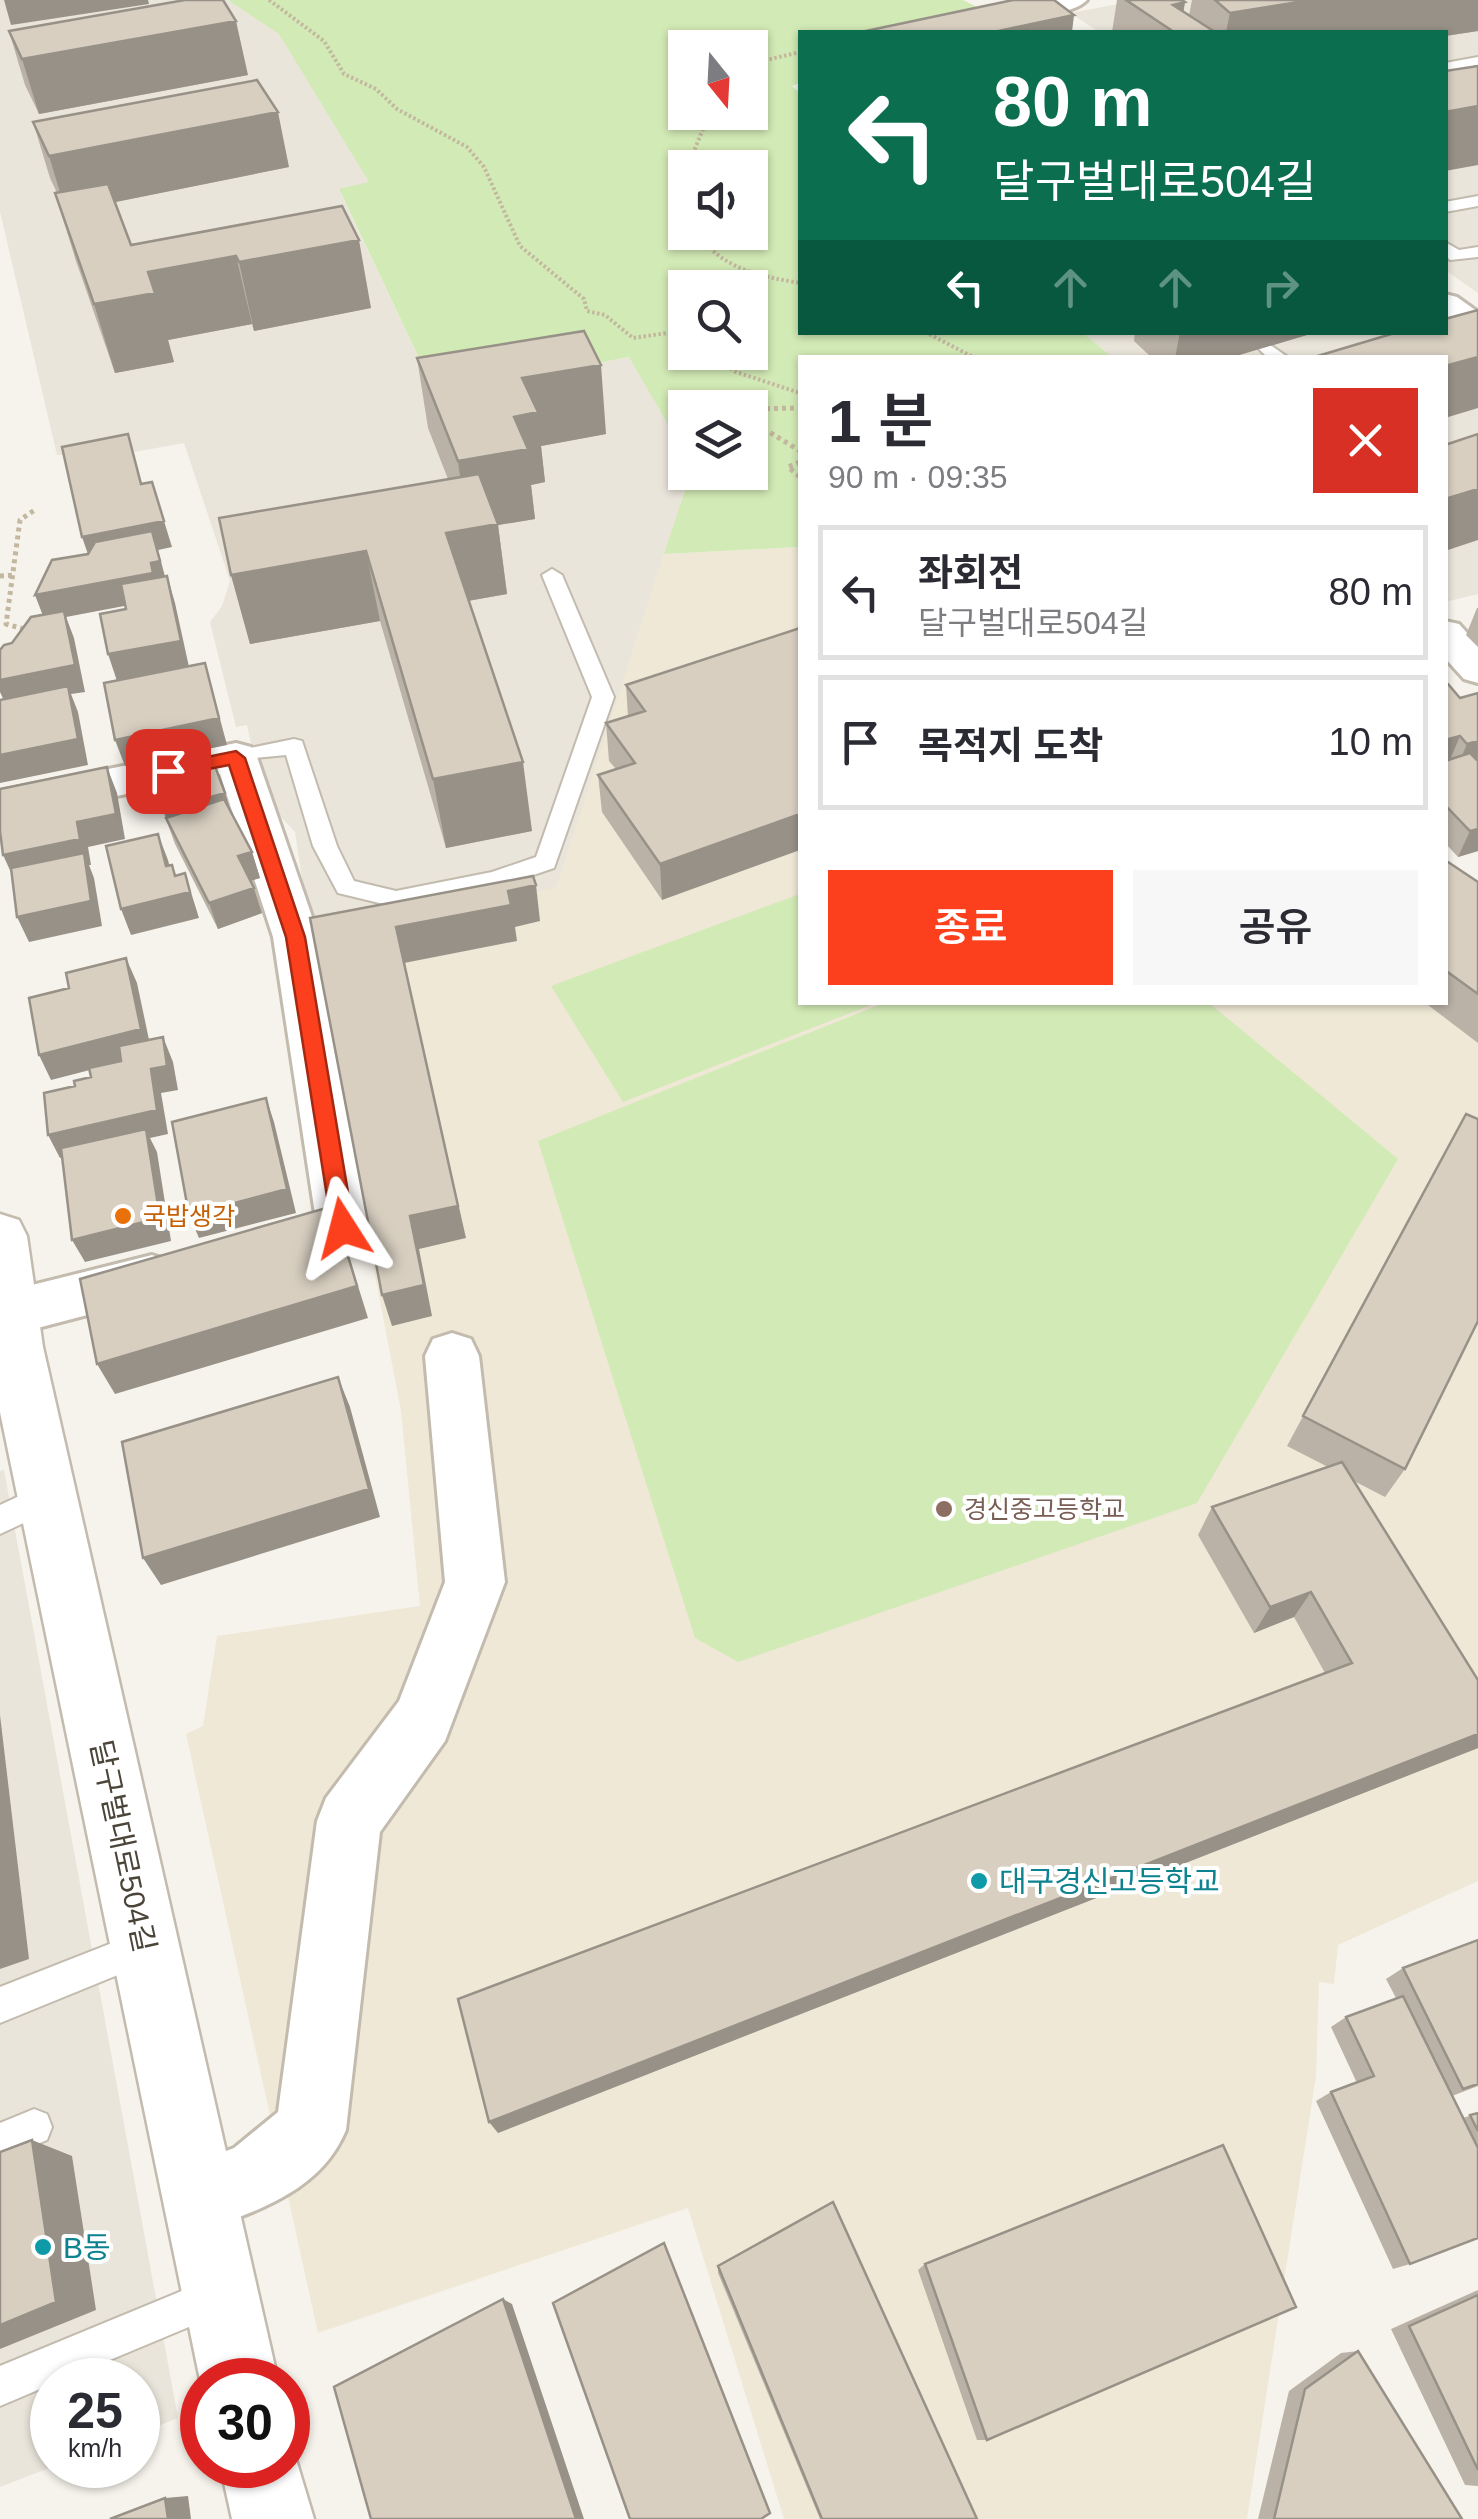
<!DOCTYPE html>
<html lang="ko">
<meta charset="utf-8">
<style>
body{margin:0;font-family:Helvetica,"Noto Sans KR",sans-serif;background:#f7f7f7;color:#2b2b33;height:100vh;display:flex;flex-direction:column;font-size:38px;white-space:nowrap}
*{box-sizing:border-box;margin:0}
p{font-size:32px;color:#7c7c81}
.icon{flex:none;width:55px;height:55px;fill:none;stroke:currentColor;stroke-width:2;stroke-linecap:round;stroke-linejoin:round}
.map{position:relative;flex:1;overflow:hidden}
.drawer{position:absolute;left:798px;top:355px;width:650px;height:650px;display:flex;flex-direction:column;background:#fff;border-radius:0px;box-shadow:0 2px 8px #0004}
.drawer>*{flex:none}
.top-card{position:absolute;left:798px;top:30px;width:650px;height:305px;border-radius:0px;box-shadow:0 2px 8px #0004;background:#0b6e4f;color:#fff;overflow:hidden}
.needle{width:65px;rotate:162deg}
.buttons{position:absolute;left:668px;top:30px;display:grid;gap:20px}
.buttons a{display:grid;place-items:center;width:100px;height:100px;border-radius:0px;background:#fff;box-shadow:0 2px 8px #0004;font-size:50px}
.speed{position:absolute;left:30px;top:2358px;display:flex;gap:20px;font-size:50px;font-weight:700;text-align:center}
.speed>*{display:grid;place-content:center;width:130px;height:130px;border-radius:50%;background:#fff;box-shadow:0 2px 8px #0004;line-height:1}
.speed small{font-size:25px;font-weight:400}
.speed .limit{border:15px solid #d22;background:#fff;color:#111}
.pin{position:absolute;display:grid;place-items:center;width:85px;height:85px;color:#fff;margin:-42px;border-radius:20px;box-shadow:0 5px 15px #0006}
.me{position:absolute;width:110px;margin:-55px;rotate:351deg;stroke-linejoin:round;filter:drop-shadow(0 0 8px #0008)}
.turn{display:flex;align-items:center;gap:35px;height:210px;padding:0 30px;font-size:45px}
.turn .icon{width:130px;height:130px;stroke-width:2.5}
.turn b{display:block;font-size:70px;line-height:85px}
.lanes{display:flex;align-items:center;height:95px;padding:0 30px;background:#0003;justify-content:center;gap:50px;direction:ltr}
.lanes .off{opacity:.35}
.round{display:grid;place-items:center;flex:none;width:105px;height:105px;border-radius:0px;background:#f7f7f7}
.summary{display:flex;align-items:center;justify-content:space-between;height:170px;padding:0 30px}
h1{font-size:60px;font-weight:600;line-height:75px}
.cta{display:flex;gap:20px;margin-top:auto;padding:20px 30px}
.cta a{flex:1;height:115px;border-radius:0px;background:#fc3f1d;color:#fff;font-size:40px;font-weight:600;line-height:115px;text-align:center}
.cta a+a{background:#f7f7f7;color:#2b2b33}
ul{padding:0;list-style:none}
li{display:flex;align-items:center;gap:30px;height:135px;margin:0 20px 15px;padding:0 10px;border:5px solid #e1e1e2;border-radius:0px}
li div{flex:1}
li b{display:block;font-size:38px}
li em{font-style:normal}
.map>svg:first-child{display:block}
.residential{fill:#eae5da}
.education{fill:#efe8d6}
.green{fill:#d2eab5;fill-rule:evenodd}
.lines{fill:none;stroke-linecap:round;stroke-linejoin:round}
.service-casing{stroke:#c2bbae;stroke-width:4}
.minor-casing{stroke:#c2bbae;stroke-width:6}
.tertiary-casing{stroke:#c2bbae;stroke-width:5}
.path-far1{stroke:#c4b79f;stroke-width:4;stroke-dasharray:2.5 2.5;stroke-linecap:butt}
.path{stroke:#c4b79f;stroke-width:5;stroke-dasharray:4 4;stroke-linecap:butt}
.service{fill:#fff;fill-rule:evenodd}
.minor{fill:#fff;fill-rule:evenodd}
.tertiary{fill:#fff;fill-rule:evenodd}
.wall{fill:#bab2a6}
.shaded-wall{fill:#979187}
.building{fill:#d8cfc1;stroke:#979187;stroke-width:2.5}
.route{fill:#fc3f1d;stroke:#a42913;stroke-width:2.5}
.food-dot{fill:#e8710a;stroke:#fff;stroke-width:4}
.education-dot{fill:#8d6e63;stroke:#fff;stroke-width:4}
.culture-dot{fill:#0f9aa8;stroke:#fff;stroke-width:4}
.labels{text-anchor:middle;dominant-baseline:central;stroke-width:8;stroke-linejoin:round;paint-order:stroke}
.food-label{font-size:25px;fill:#c56008;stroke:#fff;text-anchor:start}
.education-label{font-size:25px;fill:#785e54;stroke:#fff;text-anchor:start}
.near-street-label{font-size:30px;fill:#4b4439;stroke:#fff}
.near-culture-label{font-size:30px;fill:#0d838f;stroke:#fff;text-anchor:start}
</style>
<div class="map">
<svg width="1478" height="2519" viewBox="0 0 1478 2519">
<rect width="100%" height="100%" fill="#f6f3ec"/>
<path class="residential" d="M0 0H228L279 33 370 183 339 190 436 394 630 357 685 454V472L695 473 703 486 685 490 557 888 312 945 295 832 263 798 247 725 236 727 210 622 222 606 230 581 184 443 123 454 57 455 0 212Z
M1140 0H1459L1478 9V293L1445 270V32H1099L1070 13Z
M1445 332 1478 347V594L1445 602V358L1112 357 1083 333Z
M4 1470 178 2418 138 2434V2380H52V2465H57L0 2487V1471Z"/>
<path class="education" d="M800 547V1002H1445L1478 914V1881L1338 1945 1334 1984 1319 1982 1316 2076 1247 2519H784L688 2208 318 2333 186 1734 203 1726 217 1636 420 1606 401 1411 312 945 557 887 664 554Z"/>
<path class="green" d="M228 0H963L1015 26 992 32H800V83L792 86 800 93V332L1083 333 1112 357 800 358V547L664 554 685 490 702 486 695 473 750 472V408H685V454L629 357 436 394 339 189 369 182 279 34ZM685 48H750V112H685ZM685 168H750V232H685ZM685 288H750V352H685Z
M800 894V1002L876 1003 623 1102 551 986Z
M1209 1003 1398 1159 1197 1503 738 1662 695 1638 538 1141 884 1003Z"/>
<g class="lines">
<g class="service-casing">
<path id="service" d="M1478 57V65L1445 71V63Z
M1478 196V206L1445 212V202Z
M1445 242 1459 250 1478 247V257L1450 260 1445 255Z
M1266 342 1289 358H1268L1257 347Z
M552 569 562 575 614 697 554 868 495 888 396 907 338 893 313 846 286 755 245 759 242 754 245 749 294 739 302 741 337 846 354 881 396 891 492 872 536 857 592 697 542 575Z
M47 1483 58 1487 62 1497 58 1507 0 1534V1505Z
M145 1930 157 1935 162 1947 157 1959 0 2023V1987Z
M34 2109 47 2114 52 2127 47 2140 0 2160V2123Z
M218 2276 232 2281 237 2295 232 2309 62 2380H52V2384L0 2406V2366Z"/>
</g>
<g class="minor-casing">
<path id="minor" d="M1027 0H1087C1075 13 1036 18 1018 14L1014 8Z
M1445 294 1457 297 1478 312V338L1466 335 1445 320Z
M1445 621 1459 624 1478 645V683L1464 679 1445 658Z
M236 743 251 747 257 757 319 937 369 1228 361 1243 271 1268 253 1261 245 1246 253 1231 315 1214 273 937 220 774 0 821V791Z
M152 1255 171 1261 178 1277 171 1293 11 1335 0 1331V1293Z
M452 1333 471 1339 479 1356 505 1582 445 1741 380 1832 346 2130C321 2191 257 2211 199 2232L174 2221 163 2196 174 2171 234 2148 278 2112 317 1821 326 1798 399 1701 445 1582 425 1356 433 1339Z"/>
</g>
<g class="tertiary-casing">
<path id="tertiary" d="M0 1214 19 1220 27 1236 43 1347 278 2380H202V2387L200 2380 0 1412Z
M289 2436 314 2519H232L220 2465H288Z"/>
</g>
<path class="path-far1" d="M269 0 324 41 344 74 376 89 397 109 467 147 484 167 520 246 584 299 587 311 605 315 633 338 667 333 685 339
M750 64 800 52
M687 168 710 112
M685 172V209
M697 232C721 269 759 276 800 283
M925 332 975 358
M705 352 736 372 800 393"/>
<path class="path" d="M750 409 800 408
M750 420 800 451
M800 462 788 467 800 477
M0 576 14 575
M24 629 6 624 20 520 36 509"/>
<use href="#service" class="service"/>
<use href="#minor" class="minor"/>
<use href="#tertiary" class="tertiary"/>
</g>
<path class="wall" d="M1117 0H1182L1185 2 1183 12 1189 15 1192 0H1478V31L1445 36V32H1112Z
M9 31 248 75 39 114 25 85Z
M33 122 289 167 115 202 131 245 342 206 371 308 254 331 252 324 168 340 174 362 115 373 76 261 55 193H57L50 178Z
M1135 332H1317L1229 358H1152L1134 341Z
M417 358 606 434 541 446 545 482 531 485 535 519 498 525 507 594 468 601 532 831 446 848 380 621 250 644 231 575 448 479 428 428Z
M1477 608H1478V647L1466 635Z
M800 628 662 900 602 812 598 775 616 769 609 761 606 723 628 717 626 685Z
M1445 684 1460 698 1478 693V851L1458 857 1445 843Z
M149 773 228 806 252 852 260 878 250 881 262 913 218 929 175 844Z
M1445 860 1478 882V1043L1424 1002H1445Z
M1466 1114 1405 1469 1385 1497 1354 1481 1478 1680V1748L498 2133 1325 1673 1294 1617 1254 1633 1198 1535 1212 1507 1328 1467 1287 1446Z
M1478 1940V2086L1452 2096 1463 2118 1478 2113V2238L1410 2264 1393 2269 1316 2101 1331 2092 1357 2083 1331 2027 1346 2017 1396 1998 1386 1979 1403 1968Z
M925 2264 987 2440H977L918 2270Z
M718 2266 977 2519H820L718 2273Z
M1478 2290V2486L1465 2485 1391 2329Z
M1358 2351 1462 2519H1258L1289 2391 1341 2353Z"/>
<path class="shaded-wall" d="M4 0H148L149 4 11 25Z
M1311 0H1478V31L1445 36V32H1226L1230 13Z
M1185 2 1180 32 1173 5Z
M1074 15 1072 32H994Z
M236 21 248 75 39 114 22 59Z
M1478 106V165L1445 171V112Z
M278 112 289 167 66 212 49 156Z
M359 240 371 308 254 331 239 262Z
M236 256 252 324 168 340 174 362 115 373 94 304 148 272Z
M1180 332H1317L1229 358H1175Z
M1478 357V408L1445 418V366Z
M601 365 606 434 541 446 545 482 531 485 535 519 498 525 507 594 456 603 446 533 467 529 458 461 514 417 522 378Z
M152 482 172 547 158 550 168 588 161 599 66 617 74 638 85 692 71 694 78 712 88 765 0 783V755L7 707 0 692V680L45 621 35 595 91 563 82 537Z
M1478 489V540L1445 551V499Z
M366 551 380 621 250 644 231 575Z
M167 576 175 603 189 667 117 681 108 654Z
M205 663 227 745 125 766 115 740Z
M1460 736 1449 762 1445 763V740Z
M1478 741V764L1456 770 1467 744Z
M523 762 532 831 446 848 433 779Z
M107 767 117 793 125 839 88 847 91 865H89L94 878 102 926 29 942 17 917 15 881 3 855 77 822Z
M225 793 229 806 169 823 164 810Z
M800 814V850L662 900 660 864Z
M1478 829V851L1458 857 1470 831Z
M158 834 168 860 176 892 166 866Z
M252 852 260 878 246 882 238 856Z
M185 873 199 918 131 935 121 909 183 894Z
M536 885 540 921 515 927 517 941 404 963 466 1238 419 1249 432 1316 392 1326 382 1295 410 1216 396 927 508 891Z
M254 888 262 913 218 929 209 903Z
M126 958 137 983 152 1054 51 1080 39 1055Z
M163 1037 173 1062 178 1090 161 1093 168 1134 150 1138 157 1152 171 1241 85 1262 72 1240 147 1139 60 1158 48 1135Z
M266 1098 274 1122 296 1213 199 1238 189 1215Z
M333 1206 368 1318 115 1394 97 1364Z
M338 1377 350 1407 380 1517 161 1585 143 1558Z
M1311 1592 1294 1617 1254 1633 1270 1607Z
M0 1715 29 1959 0 1969Z
M1478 1734V1748L498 2133 489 2122Z
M32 2140 72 2156 96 2310 0 2349V2325Z
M503 2299 512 2304 584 2519H576Z
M188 2496 191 2519H168L165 2498Z"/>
<path class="building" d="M185 0H223L236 21 22 59 9 31Z
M1013 0H1054L1074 15 994 32H861Z
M1126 0H1182L1185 2 1173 5 1215 32H1174Z
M1215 0H1311L1230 13Z
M1478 66V106L1445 112V71Z
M257 80 278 112 49 156 33 122Z
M108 184 131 245 342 206 359 240 239 262 236 256 148 272 155 293 94 304 55 193Z
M1478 310V357L1445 366V358H1311L1398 332H1445V319Z
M584 331 601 365 522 378 538 412 514 417 528 449 458 461 417 358Z
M128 434 141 484 152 482 164 521 82 537 62 447Z
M1478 434V489L1445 499V445Z
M479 474 498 524 446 533 523 762 433 779 366 551 231 575 219 518Z
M152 531 160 561 151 563 153 573 35 595 52 560 88 554 95 542Z
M167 576 181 641 108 654 100 614 126 609 121 584Z
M64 611 75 665 0 680V650L4 645 12 643 31 617Z
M800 628V814L660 864 598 775 635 763 606 723 645 711 626 685Z
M205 663 219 718 115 740 104 683Z
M1445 684H1448L1460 698 1478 693V741L1467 744 1460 736 1445 740Z
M68 686 78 739 0 755V700Z
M1470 753 1478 761V829L1470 831 1445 805V761Z
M197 761 215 766 225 793 164 810 149 773Z
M107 767 116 814 77 822 80 839 3 855 0 831V789Z
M224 799 252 852 238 856 254 888 209 903 166 818Z
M158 834 166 866 172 865 175 876 185 873 190 892 121 909 106 846Z
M84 853 91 901 17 917 11 868Z
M1445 860 1478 882V994L1445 970Z
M533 876 536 885 508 891 511 905 396 927 458 1206 410 1216 424 1285 382 1295 310 918Z
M126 958 141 1029 39 1055 29 998 69 988 66 973Z
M163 1037 167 1066 151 1069 157 1110 48 1135 44 1093 75 1086 74 1081 91 1077 89 1068 121 1061 119 1046Z
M266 1098 287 1189 189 1215 172 1122Z
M1466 1114 1478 1119V1321L1405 1469 1303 1416Z
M146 1129 160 1218 72 1240 61 1148Z
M333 1206 357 1286 97 1364 80 1279Z
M338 1377 369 1489 143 1558 122 1442Z
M1342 1462 1478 1680V1734L489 2122 458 1999 1352 1663 1311 1592 1270 1607 1212 1507Z
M1478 1940V2084L1463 2089 1403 1968Z
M1403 1996 1478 2148V2238L1410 2264 1331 2092 1374 2076 1346 2017Z
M1478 2113V2131L1470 2115Z
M32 2140 56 2302 0 2325V2152Z
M1223 2145 1296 2307 987 2440 925 2264Z
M833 2202 977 2519H822L718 2266Z
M664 2243 770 2513 761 2519H630L553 2303Z
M1478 2295V2470L1409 2326Z
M503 2299 576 2519H371L334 2387Z
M1358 2351 1462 2519H1274L1305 2389Z
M165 2498 168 2519H110Z"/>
<path class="route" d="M236 751 245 758 305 937 354 1228 343 1237 332 1228 286 937 229 765 168 777 159 771 168 765Z"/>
<circle class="food-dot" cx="123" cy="1216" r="10"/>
<circle class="education-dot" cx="944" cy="1509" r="10"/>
<g class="culture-dot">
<circle cx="979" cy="1881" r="10"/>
<circle cx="43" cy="2247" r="10"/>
</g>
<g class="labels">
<g class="food-label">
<text x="143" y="1216">국밥생각</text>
</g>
<g class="education-label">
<text x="964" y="1509">경신중고등학교</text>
</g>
<g class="near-street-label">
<text transform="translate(123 1846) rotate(78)">달구벌대로504길</text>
</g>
<g class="near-culture-label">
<text x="999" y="1881">대구경신고등학교</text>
<text x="63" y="2247">B동</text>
</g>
</g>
</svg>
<div class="buttons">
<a><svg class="needle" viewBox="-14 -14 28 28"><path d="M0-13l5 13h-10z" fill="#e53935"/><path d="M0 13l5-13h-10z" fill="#7c7c81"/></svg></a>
<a><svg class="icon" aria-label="sound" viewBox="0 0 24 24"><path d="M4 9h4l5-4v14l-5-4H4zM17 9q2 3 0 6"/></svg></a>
<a><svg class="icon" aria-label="search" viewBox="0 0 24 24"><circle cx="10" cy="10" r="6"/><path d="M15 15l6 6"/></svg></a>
<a><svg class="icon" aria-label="layers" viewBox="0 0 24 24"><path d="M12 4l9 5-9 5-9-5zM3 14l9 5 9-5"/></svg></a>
</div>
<div class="speed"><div>25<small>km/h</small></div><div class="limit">30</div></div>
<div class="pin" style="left:168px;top:771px;background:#d93025"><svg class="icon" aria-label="arrive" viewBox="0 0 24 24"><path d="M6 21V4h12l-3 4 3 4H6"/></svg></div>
<svg class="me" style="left:343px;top:1228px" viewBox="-20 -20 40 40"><path d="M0-17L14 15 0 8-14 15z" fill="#fc3f1d" stroke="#fff" stroke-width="4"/></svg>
<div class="top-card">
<div class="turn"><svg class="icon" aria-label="left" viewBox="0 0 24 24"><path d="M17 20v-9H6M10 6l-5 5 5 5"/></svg><div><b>80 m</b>달구벌대로504길</div></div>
<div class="lanes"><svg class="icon" aria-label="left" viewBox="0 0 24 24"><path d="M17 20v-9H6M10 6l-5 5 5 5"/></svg><svg class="icon off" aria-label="ahead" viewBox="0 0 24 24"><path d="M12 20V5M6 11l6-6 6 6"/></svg><svg class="icon off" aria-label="ahead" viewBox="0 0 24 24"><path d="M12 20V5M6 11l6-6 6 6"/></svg><svg class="icon off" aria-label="right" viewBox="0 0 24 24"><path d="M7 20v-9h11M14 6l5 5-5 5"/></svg></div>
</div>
<section class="drawer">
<div class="summary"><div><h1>1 분</h1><p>90 m · 09:35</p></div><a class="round" style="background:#d93025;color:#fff"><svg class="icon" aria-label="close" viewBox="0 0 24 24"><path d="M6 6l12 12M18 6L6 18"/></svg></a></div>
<ul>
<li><svg class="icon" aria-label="left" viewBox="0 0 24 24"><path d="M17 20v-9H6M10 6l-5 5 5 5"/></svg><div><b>좌회전</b><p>달구벌대로504길</p></div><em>80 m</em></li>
<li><svg class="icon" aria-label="arrive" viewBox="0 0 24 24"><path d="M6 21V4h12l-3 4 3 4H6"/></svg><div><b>목적지 도착</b></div><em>10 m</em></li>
</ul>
<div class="cta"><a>종료</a><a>공유</a></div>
</section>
</div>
